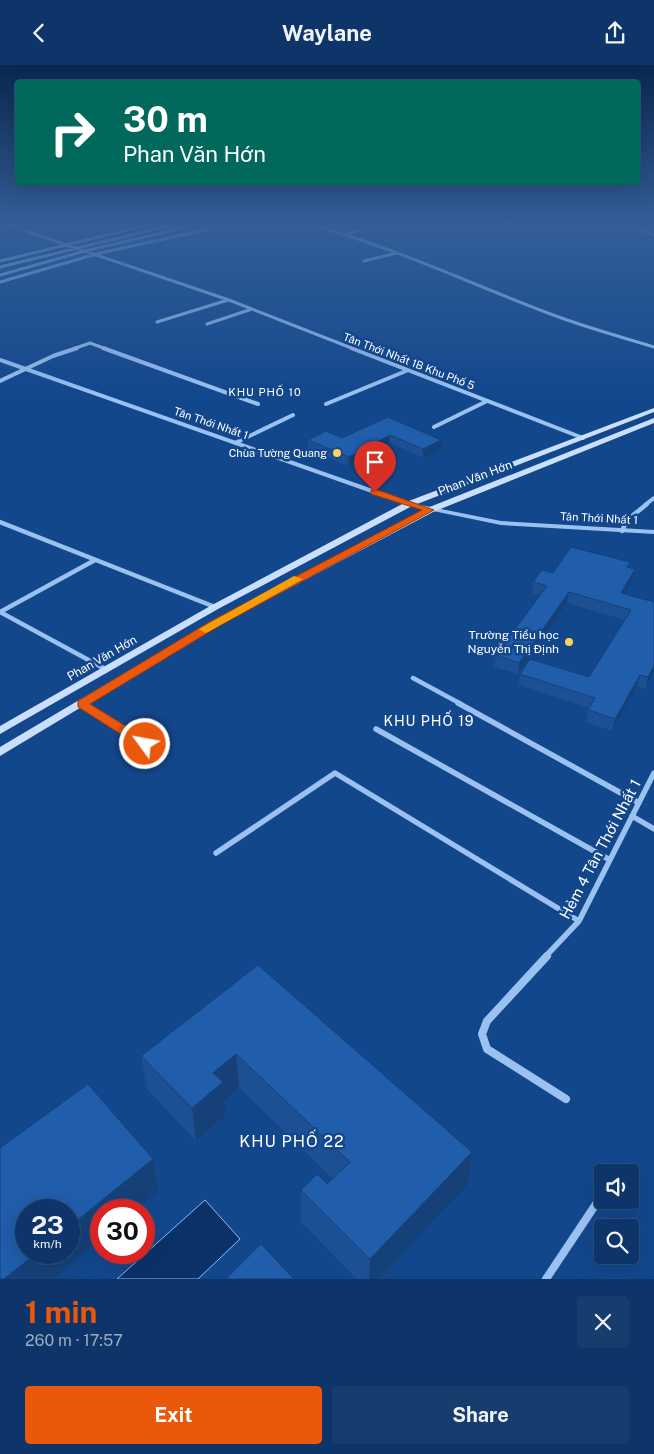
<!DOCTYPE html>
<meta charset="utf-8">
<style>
body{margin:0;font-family:"Public Sans",sans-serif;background:#173d6f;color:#f1f3f6;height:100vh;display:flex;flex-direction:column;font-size:19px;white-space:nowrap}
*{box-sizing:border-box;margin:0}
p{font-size:16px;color:#9babc0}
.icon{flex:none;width:28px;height:28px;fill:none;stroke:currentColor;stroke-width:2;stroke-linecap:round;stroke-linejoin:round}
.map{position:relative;height:1214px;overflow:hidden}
.details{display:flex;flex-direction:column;background:#0e3569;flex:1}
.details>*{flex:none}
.guide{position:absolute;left:15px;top:15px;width:625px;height:105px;border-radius:5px;box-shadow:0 5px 20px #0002,0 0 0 1px #2e507d;background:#00695c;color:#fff;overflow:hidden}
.tools{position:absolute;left:594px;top:1099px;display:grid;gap:10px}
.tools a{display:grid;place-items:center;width:45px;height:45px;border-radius:5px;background:#0e3569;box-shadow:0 5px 20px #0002,0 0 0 1px #2e507d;font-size:25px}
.speed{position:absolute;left:15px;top:1134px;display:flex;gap:10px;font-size:25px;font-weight:700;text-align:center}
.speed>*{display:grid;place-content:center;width:65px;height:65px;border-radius:50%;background:#0e3569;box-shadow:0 5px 20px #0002,0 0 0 1px #2e507d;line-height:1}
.speed small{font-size:12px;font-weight:400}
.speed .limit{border:8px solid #d22;background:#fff;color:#111}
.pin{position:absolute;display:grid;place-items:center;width:42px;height:42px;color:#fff;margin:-51px -21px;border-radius:50% 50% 50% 0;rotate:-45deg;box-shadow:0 0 5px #0007}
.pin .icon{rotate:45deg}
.me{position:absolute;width:55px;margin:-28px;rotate:302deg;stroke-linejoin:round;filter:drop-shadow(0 0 4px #0008)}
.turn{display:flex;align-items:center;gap:18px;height:105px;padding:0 25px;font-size:22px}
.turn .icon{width:65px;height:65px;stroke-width:2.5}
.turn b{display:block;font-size:35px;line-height:42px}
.round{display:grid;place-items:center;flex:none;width:52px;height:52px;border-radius:5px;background:#173d6f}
.headline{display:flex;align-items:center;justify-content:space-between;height:85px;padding:0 25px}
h1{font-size:30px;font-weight:700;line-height:38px;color:#ea580c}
.cta{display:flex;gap:10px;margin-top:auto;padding:10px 25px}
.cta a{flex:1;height:58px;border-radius:5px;background:#ea580c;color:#fff;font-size:20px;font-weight:700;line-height:58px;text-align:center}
.cta a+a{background:#173d6f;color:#f1f3f6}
header{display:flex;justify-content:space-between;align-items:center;height:65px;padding:0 25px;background:#0e3569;font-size:22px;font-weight:700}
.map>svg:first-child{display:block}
.water{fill:#0b3268;stroke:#8dbcf4}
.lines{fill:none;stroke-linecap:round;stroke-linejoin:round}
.minor-far4{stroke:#9bc1f1;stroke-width:3}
.minor-far3{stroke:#9bc1f1;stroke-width:4}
.minor-far2{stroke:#9bc1f1;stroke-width:4.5}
.minor-far1{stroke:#9bc1f1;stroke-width:5.5}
.minor{stroke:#9bc1f1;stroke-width:8}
.tertiary{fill:#9bc1f1;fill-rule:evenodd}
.secondary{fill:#c9dffb;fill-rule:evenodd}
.wall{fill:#1c5093}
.shaded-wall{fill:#164178}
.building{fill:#205dab;stroke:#164178}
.route{fill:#ea580c;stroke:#983908}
.slow{fill:#f59e0b}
.poi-dot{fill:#ffd15b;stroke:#13478c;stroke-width:2}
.labels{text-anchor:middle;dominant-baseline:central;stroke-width:5;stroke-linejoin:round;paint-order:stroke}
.far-street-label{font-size:11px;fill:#fff;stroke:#13478c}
.far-neighbourhood-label{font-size:11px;letter-spacing:1px;fill:#fff;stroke:#13478c}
.far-poi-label{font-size:11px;fill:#fff;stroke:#13478c;text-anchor:end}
.street-label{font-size:12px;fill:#fff;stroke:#13478c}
.poi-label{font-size:12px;fill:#fff;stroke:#13478c;text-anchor:end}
.neighbourhood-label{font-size:14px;letter-spacing:1px;fill:#fff;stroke:#13478c}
.near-street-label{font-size:15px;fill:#fff;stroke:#13478c}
.near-neighbourhood-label{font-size:16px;letter-spacing:1px;fill:#fff;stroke:#13478c}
</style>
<header><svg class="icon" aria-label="back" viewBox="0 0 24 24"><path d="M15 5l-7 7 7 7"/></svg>Waylane<svg class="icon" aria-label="share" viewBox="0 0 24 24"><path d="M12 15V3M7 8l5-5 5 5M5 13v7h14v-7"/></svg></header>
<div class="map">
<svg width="654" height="1214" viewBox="0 0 654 1214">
<rect width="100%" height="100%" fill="#13478c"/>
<path class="water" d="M205 1135 240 1174 198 1214H117Z"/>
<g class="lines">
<path class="minor-far4" d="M8 160 229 235 354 284
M311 160C395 182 475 221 556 251 588 263 622 272 654 282
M346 169 379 160
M0 196 148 160
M364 196 397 188
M0 202 172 160
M0 210 85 186 195 160
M0 217 96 189 209 164
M157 257 228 235
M207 259 252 244
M73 284 90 278 106 284"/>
<path class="minor-far3" d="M103 283 258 339
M351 283 583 373
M0 295 409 439
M0 316 53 291 77 283
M326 339 406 306
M434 362 487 336
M235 378 293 350
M645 440 654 433"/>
<path class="minor-far2" d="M0 457 215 542
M622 466 627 455 647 439
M0 547 107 605
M0 547 95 495
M413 613 461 639"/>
<path class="minor-far1" d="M458 638 639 738
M82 639 145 679
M376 664 610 795
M632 751 654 764
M216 788 335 708 579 856
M545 892 579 856 654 708"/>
<path class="minor" d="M547 891 487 956 482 969 487 984 566 1034
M546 1214 602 1130"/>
<path class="tertiary" d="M623 160H630L654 169V171Z
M406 437 501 456 654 465V469L501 460 409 441 405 439Z"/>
<path class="secondary" d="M654 343V347L412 441 218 544 0 669V661L212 540 406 437Z
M654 353V358L433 447 203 569 0 691V682L197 565 427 443Z"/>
</g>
<path class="wall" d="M388 352 441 384 423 393 390 378 348 401 308 384V375L342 373Z
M630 497 629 502 635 504 633 515 624 529 654 537V607L645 624 637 621 612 666 586 657 588 645 589 643 519 620 520 609 589 612 625 555 567 538 518 609 494 602 496 590 540 530 532 528 533 517 553 508Z
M258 900 472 1087 468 1119 379 1214H357L301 1157V1125L327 1119 333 1114 239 1022 224 1035 226 1050 196 1076 147 1024 141 991Z"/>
<path class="shaded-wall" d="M390 370V378L348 401 349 392Z
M441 375V384L423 393V384Z
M635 504 633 515 619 539 621 528Z
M569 527 567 538 518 609 519 598Z
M654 601V607L645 624 648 612Z
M640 610 637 621 612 666 615 654Z
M236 989 239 1022 224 1035 226 1050 196 1076 192 1043 213 1008Z
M472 1087 468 1119 379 1214H369L370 1194Z
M153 1094 158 1126 136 1145H101V1174L53 1214H4L37 1188H69V1162Z"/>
<path class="building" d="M388 352 441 375 423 384 390 370 349 392 308 375 326 366 342 373Z
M571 482 630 497 627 502 635 504 621 528 654 537V601L648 612 640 610 615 654 588 645 595 633 520 609 530 594 589 612 631 545 569 527 519 598 496 590 547 521 533 517 542 505 553 508Z
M258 900 472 1087 370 1194 301 1125 317 1109 327 1119 350 1097 236 989 213 1008 223 1017 192 1043 141 991Z
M88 1019 153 1094 69 1162V1145H26V1188H37L4 1214H0V1083Z
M261 1179 294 1214H226Z"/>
<linearGradient id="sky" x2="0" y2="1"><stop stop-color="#0a274d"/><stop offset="0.48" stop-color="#335e99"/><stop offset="1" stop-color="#335e99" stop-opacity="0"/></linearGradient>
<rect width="654" height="330" fill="url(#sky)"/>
<path class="route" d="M371 425H378L434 445 219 561 90 639 150 676 152 679 150 682H141L78 642V636L211 556 422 445 371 429Z"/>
<path class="slow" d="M294 511 303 514 208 567 205 568 199 564Z"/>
<g class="poi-dot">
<circle cx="337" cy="388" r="5"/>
<circle cx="569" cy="577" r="5"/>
</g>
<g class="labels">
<g class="far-street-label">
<text transform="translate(409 296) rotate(21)">Tân Thới Nhất 1B Khu Phố 5</text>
<text transform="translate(211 358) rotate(19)">Tân Thới Nhất 1</text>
<text transform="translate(599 453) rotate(3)">Tân Thới Nhất 1</text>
</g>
<g class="far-neighbourhood-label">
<text x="265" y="327">KHU PHỐ 10</text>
</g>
<g class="far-poi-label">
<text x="327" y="388">Chùa Tường Quang</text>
</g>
<g class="street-label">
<text transform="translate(475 413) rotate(-21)">Phan Văn Hớn</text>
<text transform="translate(102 593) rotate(-30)">Phan Văn Hớn</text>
</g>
<g class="poi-label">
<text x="559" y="570">Trường Tiểu học<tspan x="559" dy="14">Nguyễn Thị Định</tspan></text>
</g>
<g class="neighbourhood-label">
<text x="429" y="656">KHU PHỐ 19</text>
</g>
<g class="near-street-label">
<text transform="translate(600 784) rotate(-62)">Hẻm 4 Tân Thới Nhất 1</text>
</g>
<g class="near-neighbourhood-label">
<text x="292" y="1076">KHU PHỐ 22</text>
</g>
</g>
</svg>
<div class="tools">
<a><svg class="icon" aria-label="sound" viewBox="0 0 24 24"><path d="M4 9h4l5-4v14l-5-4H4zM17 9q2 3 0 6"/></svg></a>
<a><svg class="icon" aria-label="search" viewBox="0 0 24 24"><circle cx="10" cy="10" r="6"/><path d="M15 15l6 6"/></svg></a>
</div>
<div class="speed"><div>23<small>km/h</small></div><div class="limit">30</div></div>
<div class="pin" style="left:375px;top:427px;background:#d93025"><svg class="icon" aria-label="arrive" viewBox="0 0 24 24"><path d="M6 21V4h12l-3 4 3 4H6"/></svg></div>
<svg class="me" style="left:145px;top:679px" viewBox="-20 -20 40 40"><circle r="17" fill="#ea580c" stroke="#fff" stroke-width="3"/><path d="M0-11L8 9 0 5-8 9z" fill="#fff"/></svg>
<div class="guide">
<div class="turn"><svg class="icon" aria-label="right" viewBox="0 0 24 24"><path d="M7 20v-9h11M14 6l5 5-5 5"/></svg><div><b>30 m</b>Phan Văn Hớn</div></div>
</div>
</div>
<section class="details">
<div class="headline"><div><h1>1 min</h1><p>260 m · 17:57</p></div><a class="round"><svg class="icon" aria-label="close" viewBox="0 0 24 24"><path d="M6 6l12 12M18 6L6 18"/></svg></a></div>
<div class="cta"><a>Exit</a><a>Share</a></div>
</section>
